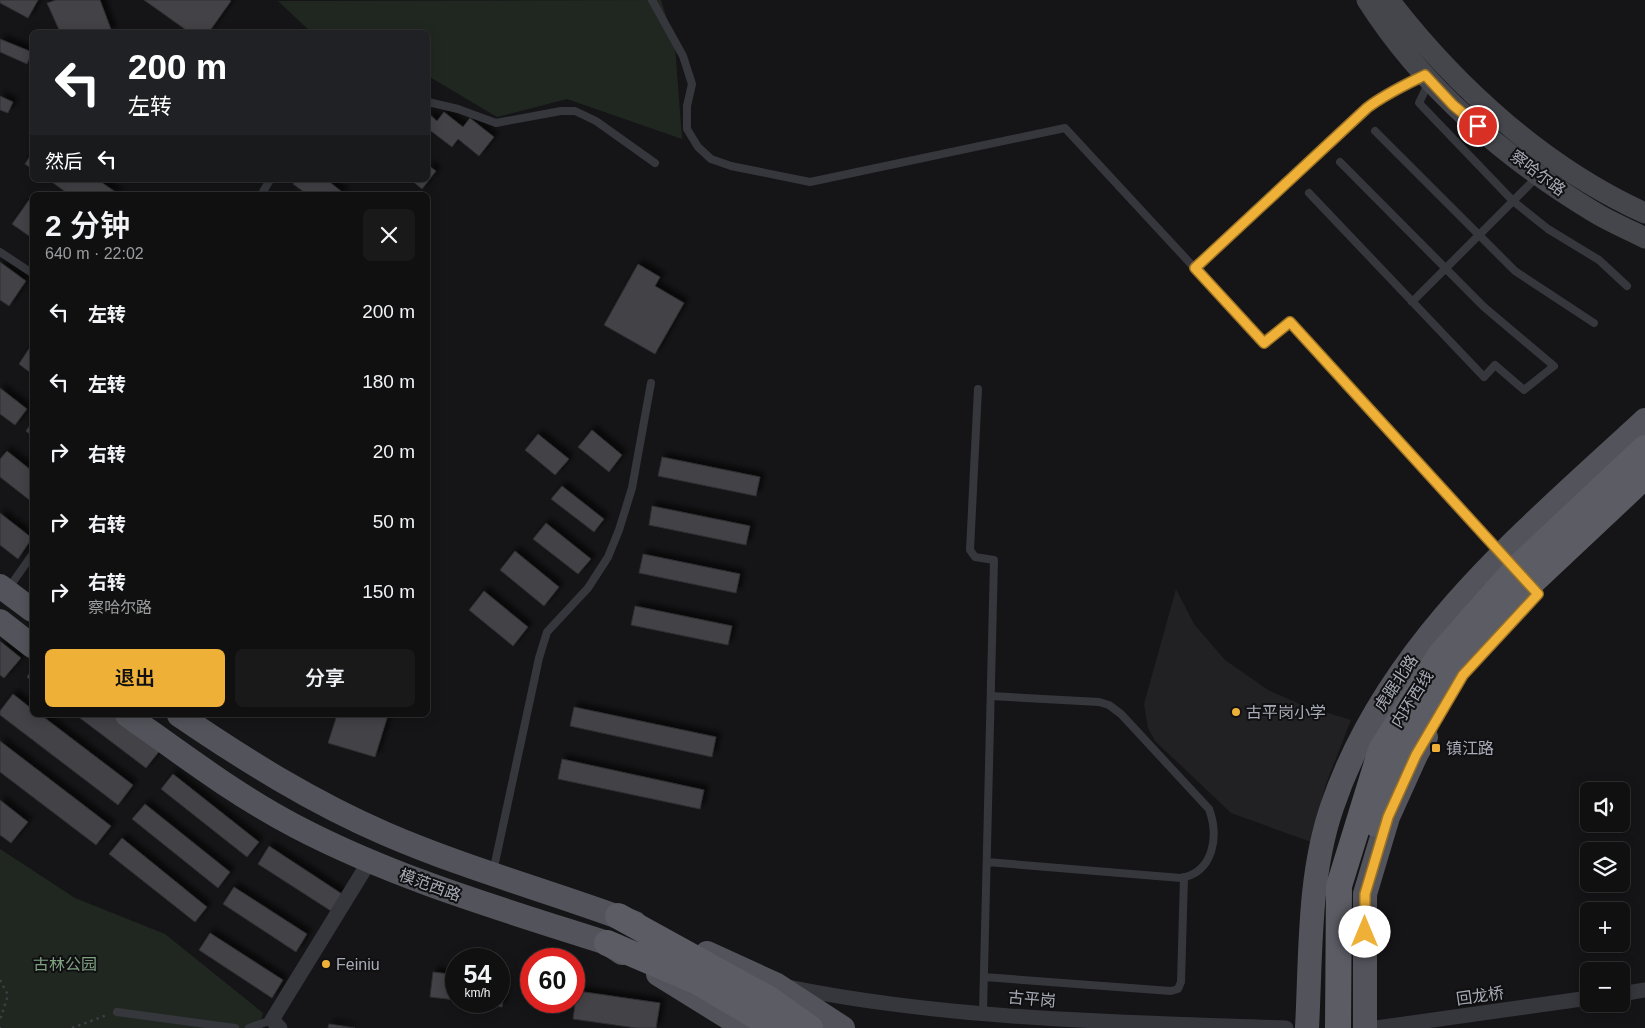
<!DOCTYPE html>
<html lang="zh">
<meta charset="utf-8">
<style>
body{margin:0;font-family:Arial,"Noto Sans SC",sans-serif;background:#19191a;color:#f1f3f6;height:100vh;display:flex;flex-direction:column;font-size:19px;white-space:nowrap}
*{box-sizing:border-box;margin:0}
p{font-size:16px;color:#9c9d9f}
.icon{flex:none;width:28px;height:28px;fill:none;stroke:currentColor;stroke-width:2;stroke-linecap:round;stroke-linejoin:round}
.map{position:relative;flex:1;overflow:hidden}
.sheet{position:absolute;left:30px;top:192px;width:400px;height:525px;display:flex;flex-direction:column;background:#101011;border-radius:8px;box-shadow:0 2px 12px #0003,0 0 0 1px #303031}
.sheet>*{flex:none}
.banner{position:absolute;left:30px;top:30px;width:400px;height:152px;border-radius:8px;box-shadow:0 2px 12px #0003,0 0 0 1px #303031;background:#202124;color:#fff;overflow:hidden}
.fabs{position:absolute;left:1580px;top:782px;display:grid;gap:10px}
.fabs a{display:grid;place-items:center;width:50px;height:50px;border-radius:8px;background:#101011;box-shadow:0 2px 12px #0003,0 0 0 1px #303031;font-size:25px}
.speed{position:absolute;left:445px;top:948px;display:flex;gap:10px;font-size:25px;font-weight:700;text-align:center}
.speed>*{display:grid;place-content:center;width:65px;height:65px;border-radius:50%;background:#101011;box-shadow:0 2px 12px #0003,0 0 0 1px #303031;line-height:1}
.speed small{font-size:12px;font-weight:400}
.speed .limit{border:8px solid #d22;background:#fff;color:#111}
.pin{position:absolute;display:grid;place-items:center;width:42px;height:42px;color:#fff;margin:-21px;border:2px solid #fff;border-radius:50%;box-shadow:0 1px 5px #0007}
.me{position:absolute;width:55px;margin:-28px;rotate:0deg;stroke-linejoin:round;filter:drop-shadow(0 0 4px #0008)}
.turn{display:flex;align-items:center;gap:18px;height:105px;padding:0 15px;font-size:22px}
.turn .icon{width:65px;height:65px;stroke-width:2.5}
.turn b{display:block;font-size:35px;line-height:42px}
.then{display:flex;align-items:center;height:48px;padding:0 15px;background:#0003;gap:10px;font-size:19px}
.round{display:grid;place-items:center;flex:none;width:52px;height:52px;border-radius:8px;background:#19191a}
.head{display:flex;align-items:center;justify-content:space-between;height:85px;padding:0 15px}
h1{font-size:30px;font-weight:600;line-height:38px}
.primary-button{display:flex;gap:10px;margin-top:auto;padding:10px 15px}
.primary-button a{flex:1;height:58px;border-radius:8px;background:#eeb037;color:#111;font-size:20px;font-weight:600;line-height:58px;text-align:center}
.primary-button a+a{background:#19191a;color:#f1f3f6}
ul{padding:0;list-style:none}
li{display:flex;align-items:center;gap:15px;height:70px;padding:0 15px}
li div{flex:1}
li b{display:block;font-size:19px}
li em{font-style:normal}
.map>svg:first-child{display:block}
.built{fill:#212124}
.green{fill:#202721}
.building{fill:#424247;stroke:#2f2f33;filter:url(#shadow)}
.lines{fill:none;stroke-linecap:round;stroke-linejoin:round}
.path{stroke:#3d3e43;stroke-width:2.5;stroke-dasharray:2.5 4;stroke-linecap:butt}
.service{stroke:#36373c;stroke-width:8}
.minor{stroke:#36373c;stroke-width:15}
.secondary{stroke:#45464c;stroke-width:21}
.primary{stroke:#53545b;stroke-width:24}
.trunk{stroke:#5b5c64;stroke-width:26}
.trunk-bridge{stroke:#5b5c64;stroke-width:26}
.route-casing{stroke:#9b7224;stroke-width:12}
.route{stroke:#eeb037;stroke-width:9}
.poi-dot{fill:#eeb037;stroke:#101012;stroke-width:2}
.labels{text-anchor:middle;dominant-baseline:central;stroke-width:4;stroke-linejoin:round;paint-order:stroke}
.street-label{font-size:16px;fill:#a8acb7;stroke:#101012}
.poi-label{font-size:16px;fill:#a8acb7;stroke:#101012;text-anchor:start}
.park-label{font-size:16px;fill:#7fa281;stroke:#101012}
</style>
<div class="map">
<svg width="1645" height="1028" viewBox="0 0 1645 1028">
<defs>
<filter id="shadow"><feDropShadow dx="4.5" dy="-4.5" stdDeviation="2.5" flood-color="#0009"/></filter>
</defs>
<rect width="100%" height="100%" fill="#151517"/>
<path class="built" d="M1176 589 1194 624 1225 660 1268 690 1302 705 1351 720 1326 784 1311 842 1231 813 1155 741 1148 728 1144 704Z"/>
<path class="green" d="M661 0 675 46 682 139 567 99 497 117 428 76V32H311L278 1Z
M0 849 75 898 165 934 263 1013 259 1028H0Z"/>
<path class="building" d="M0 0H38L28 18 0 3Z
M56 0H100L112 32H60L47 3Z
M144 0H230L231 1 209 32H189Z
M0 39 32 52 27 64 0 52Z
M0 96 13 102 8 113 0 110Z
M444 112 463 127 470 118 494 137 479 156 458 139 452 147 431 131 428 135V113L437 121Z
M32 153V169L25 164Z
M428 165 436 171 422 189 411 180H428Z
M49 180H98L120 195H70Z
M296 180H327L346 195H308L293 184Z
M29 200 32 203V238L12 224Z
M0 262 26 281 9 306 0 300Z
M638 264 660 277 655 286 684 303 655 354 604 325Z
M32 344V374L19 364Z
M0 388 27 409 15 425 0 414Z
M32 422V436L26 431Z
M592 430 622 455 609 472 578 447Z
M538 434 569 459 555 475 525 450Z
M7 451 32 471V502L0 477V459Z
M662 457 760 477 756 496 658 476Z
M562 486 604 519 594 532 551 499Z
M652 506 750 526 746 545 649 525Z
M0 513 32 538 18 559 0 545Z
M546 523 591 559 578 574 533 539Z
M515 551 559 587 544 606 500 570Z
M643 554 740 574 736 593 639 573Z
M484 591 528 627 513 646 469 610Z
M635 606 732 626 728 645 631 625Z
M0 641 21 658 4 678 0 675Z
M32 669V682L27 677Z
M13 694 32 709V715H41L133 785 118 805 0 715V711Z
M574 707 716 737 712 757 570 726Z
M76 715H117L161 749 146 768Z
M337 715H388L375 757 328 743Z
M0 741 111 826 96 845 0 772Z
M562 759 704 790 700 809 558 779Z
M173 774 259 842 247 857 161 789Z
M0 800 28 822 11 843 0 835Z
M145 804 230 872 218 888 132 819Z
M122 838 207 907 195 922 109 854Z
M269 846 342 894 331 911 258 864Z
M234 887 307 934 296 952 223 904Z
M210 933 283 980 272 998 199 950Z
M433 972 456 975V1000L430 997Z
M499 981 505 982 502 1007 463 1001H499Z
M577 991 660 1003 656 1028H636L573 1019Z
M329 1024 355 1028H328Z"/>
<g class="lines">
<path class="path" d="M0 980 8 995 0 1020
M0 1027V1028
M72 1028 107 1015"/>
<path class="service" d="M652 0 683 56 692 84 687 106V129L698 147 711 159 731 166 810 182 1065 128 1264 343 1290 322 1500 551
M1429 82 1419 103 1513 201 1548 229 1599 260 1627 286
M428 102 458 109 496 123 561 111H575L596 121 655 163
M1375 131 1515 271 1594 323
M1309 193 1484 377 1495 365 1524 390 1554 366 1484 307 1340 162
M261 195 270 180
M0 252 32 273
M1195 268 1367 108 1383 96 1424 76
M1412 302 1537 177
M978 389 970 550 975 557 994 560 983 1012
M8 589 32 555
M987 862 1181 878C1214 872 1219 836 1209 809L1121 714 1109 705 1099 702 991 696
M493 872 539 658 547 632 588 588 608 557 619 530 632 488 651 383
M984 977 1171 991 1178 989 1181 982 1184 877
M117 1012 235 1028
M249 1028 272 1020"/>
<path class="minor" d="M788 987C951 1020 1120 1022 1286 1028
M1621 994 1645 990
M280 1028 272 1020 369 862
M1376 1028 1589 998"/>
<path class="secondary" d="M1367 0C1422 87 1506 159 1594 212 1610 222 1628 229 1645 238
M1389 0C1456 87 1544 167 1645 213"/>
<path class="primary" d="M0 586 32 610
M0 621 32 646
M127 715C182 754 236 795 295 826 394 878 501 909 607 943L622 953
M179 715C245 760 312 802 386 834 467 869 552 892 635 923
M707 953 777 985 843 1028
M658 974 745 1028
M1307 1028C1311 955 1308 877 1332 807 1387 644 1523 533 1645 420
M1365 1028V894L1388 817 1416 755 1426 737"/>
<path class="trunk" d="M618 916 769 999 810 1028
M607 943 698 982 776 1028"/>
<path class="trunk-bridge" d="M1376 824 1398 761 1454 671 1529 585 1645 476
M1338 1028 1339 886 1381 750 1440 655 1475 615 1516 569 1645 448"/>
</g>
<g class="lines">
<g class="route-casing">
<path id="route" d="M1365 932V894L1388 817 1416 755 1463 675 1538 594 1290 322 1264 343 1195 268 1367 108C1385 94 1405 85 1425 75L1453 105 1478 126"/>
</g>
<use href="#route" class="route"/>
</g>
<g class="poi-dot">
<circle cx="1236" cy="712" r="5"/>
<rect x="1431" y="743" width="10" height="10" rx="2.5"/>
<circle cx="326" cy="964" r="5"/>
</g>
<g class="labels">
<g class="street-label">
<text transform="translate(1538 173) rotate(37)">察哈尔路</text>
<text transform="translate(1396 683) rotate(-56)">虎踞北路</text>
<text transform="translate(1412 699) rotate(-58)">内环西线</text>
<text transform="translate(430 885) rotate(20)">模范西路</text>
<text transform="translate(1480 996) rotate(-8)">回龙桥</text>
<text transform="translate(1032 999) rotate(5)">古平岗</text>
</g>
<g class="poi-label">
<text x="1246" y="712">古平岗小学</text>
<text x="1446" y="748">镇江路</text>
<text x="336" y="964">Feiniu</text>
</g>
<g class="park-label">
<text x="65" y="964">古林公园</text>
</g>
</g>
</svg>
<div class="fabs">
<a><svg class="icon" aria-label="sound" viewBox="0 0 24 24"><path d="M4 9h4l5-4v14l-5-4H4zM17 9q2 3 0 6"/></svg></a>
<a><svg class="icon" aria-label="layers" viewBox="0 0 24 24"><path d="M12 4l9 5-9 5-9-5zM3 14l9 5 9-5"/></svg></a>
<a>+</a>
<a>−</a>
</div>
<div class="speed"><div>54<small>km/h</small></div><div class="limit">60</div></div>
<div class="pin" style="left:1478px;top:126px;background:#d93025"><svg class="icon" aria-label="arrive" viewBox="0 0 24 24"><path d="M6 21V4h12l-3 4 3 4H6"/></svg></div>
<svg class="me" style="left:1365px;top:932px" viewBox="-20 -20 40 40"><circle r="19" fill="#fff"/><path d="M0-13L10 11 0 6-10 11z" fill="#eeb037"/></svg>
<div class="banner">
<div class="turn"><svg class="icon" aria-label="left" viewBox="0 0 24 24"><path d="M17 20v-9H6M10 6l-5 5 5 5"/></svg><div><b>200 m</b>左转</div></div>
<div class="then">然后<svg class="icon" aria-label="left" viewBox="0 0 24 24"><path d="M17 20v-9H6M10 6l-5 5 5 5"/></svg></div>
</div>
<section class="sheet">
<div class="head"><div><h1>2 分钟</h1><p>640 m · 22:02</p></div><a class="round"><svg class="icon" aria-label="close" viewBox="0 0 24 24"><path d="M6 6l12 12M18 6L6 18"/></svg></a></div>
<ul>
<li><svg class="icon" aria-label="left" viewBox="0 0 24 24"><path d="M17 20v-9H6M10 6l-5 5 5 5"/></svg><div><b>左转</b></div><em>200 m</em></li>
<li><svg class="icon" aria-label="left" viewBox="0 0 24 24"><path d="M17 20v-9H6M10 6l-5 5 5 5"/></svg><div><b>左转</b></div><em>180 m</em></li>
<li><svg class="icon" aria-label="right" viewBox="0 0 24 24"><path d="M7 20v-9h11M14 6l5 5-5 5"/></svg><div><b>右转</b></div><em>20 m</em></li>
<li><svg class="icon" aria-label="right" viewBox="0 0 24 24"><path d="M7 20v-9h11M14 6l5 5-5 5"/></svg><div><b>右转</b></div><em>50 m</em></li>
<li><svg class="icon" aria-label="right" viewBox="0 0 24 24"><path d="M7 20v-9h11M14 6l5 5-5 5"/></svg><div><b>右转</b><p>察哈尔路</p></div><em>150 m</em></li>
</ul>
<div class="primary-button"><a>退出</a><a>分享</a></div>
</section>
</div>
